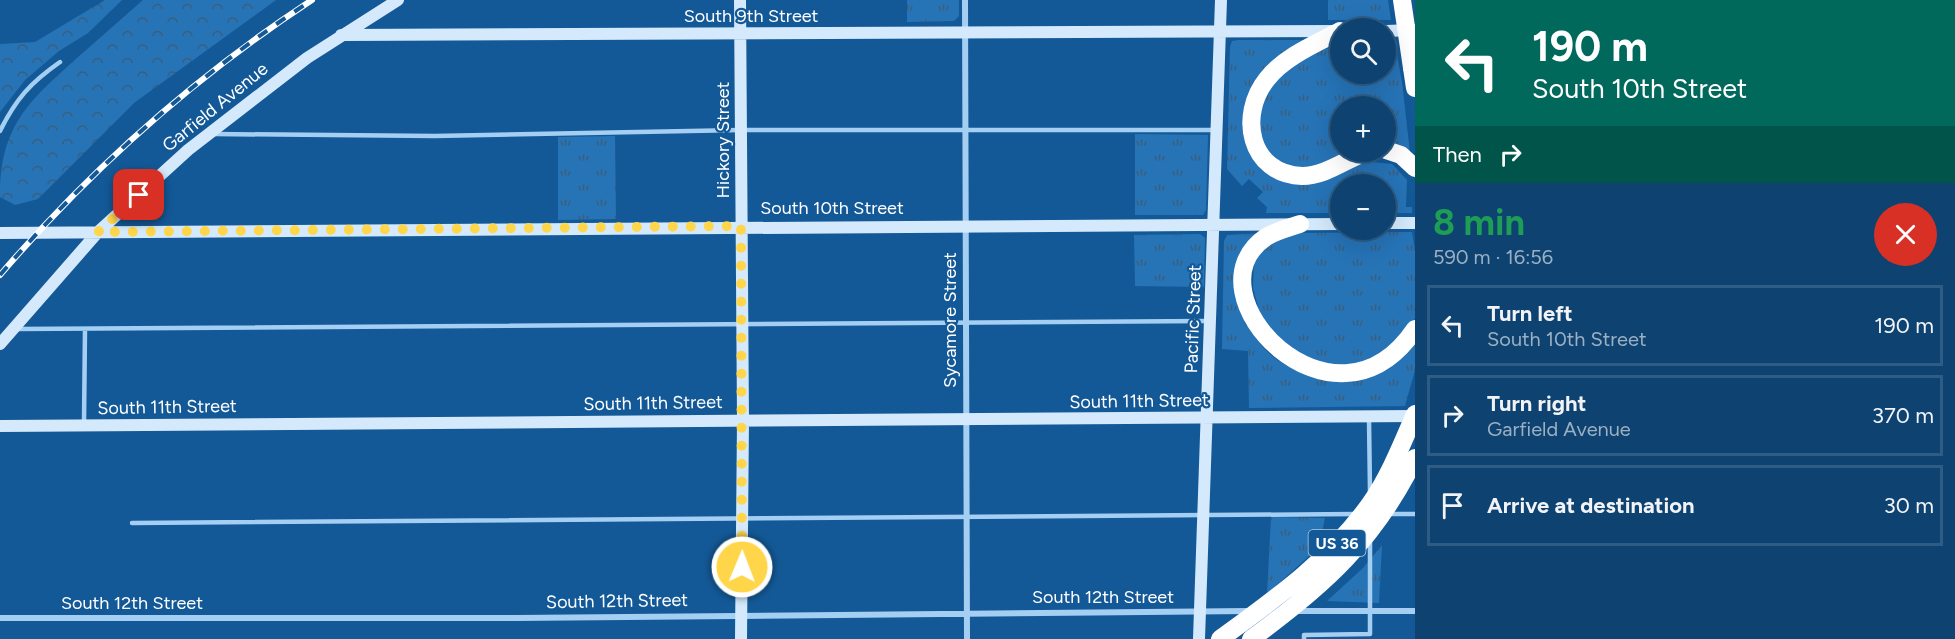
<!DOCTYPE html>
<meta charset="utf-8">
<style>
body{margin:0;font-family:Figtree,sans-serif;background:#1c4e79;color:#f1f3f6;height:100vh;display:flex;flex-direction:column;font-size:22px;white-space:nowrap}
*{box-sizing:border-box;margin:0}
p{font-size:20px;color:#9bb0c3}
.icon{flex:none;width:33px;height:33px;fill:none;stroke:currentColor;stroke-width:2;stroke-linecap:round;stroke-linejoin:round}
.map{position:relative;flex:1;overflow:hidden}
.sheet{display:flex;flex-direction:column;background:#0e4371;width:540px}
.sheet>*{flex:none}
.top-card{background:#00695c;color:#fff;overflow:hidden}
.buttons{position:absolute;left:1330px;top:18px;display:grid;gap:12px}
.buttons a{display:grid;place-items:center;width:66px;height:66px;border-radius:50%;background:#0e4371;box-shadow:0 6px 24px #0002,0 0 0 2px #2e5c84;font-size:30px}
.pin{position:absolute;display:grid;place-items:center;width:51px;height:51px;color:#fff;margin:-26px;border-radius:12px;box-shadow:0 3px 9px #0006}
.me{position:absolute;width:66px;margin:-33px;rotate:1deg;stroke-linejoin:round;filter:drop-shadow(0 0 4px #0008)}
.turn{display:flex;align-items:center;gap:21px;height:126px;padding:0 18px;font-size:27px}
.turn .icon{width:78px;height:78px;stroke-width:2.5}
.turn b{display:block;font-size:42px;line-height:51px}
.then{display:flex;align-items:center;height:57px;padding:0 18px;background:#0003;gap:12px;font-size:22px}
.round{display:grid;place-items:center;flex:none;width:63px;height:63px;border-radius:32px;background:#1c4e79}
.overview{display:flex;align-items:center;justify-content:space-between;height:102px;padding:0 18px}
h1{font-size:36px;font-weight:700;line-height:45px;color:#1e9e55}
ul{padding:0;list-style:none}
li{display:flex;align-items:center;gap:18px;height:81px;margin:0 12px 9px;padding:0 6px;border:3px solid #2e5c84;border-radius:0px}
li div{flex:1}
li b{display:block;font-size:22px}
li em{font-style:normal}
main{display:flex;flex:1;min-height:0}
.map>svg:first-child{display:block}
.grass{fill:url(#grass-tufts)}
.forest{fill:url(#forest-crowns)}
.lines{fill:none;stroke-linecap:round;stroke-linejoin:round}
.lane{stroke:#a4cff3;stroke-width:4.5}
.street{stroke:#a4cff3;stroke-width:6}
.secondary{stroke:#d4e9fc;stroke-width:12}
.highway{stroke:#fff;stroke-width:18}
.rail-casing{stroke:#fff;stroke-width:6}
.rail{stroke:#135997;stroke-width:4;stroke-dasharray:11;stroke-linecap:butt}
.highway-bridge{stroke:#fff;stroke-width:18}
.route{stroke:#ffd54a;stroke-width:10;stroke-dasharray:0 18}
.labels{text-anchor:middle;dominant-baseline:central;stroke-width:4.5;stroke-linejoin:round;paint-order:stroke}
.shield{fill:#135997;stroke:#b8cde0;stroke-width:1.5}
.shield-label{font-size:16px;font-weight:bold;fill:#fff}
.street-label{font-size:18px;fill:#fff;stroke:#135997}
</style>
<main>
<div class="map">
<svg width="1415" height="639" viewBox="0 0 1415 639">
<defs>
<pattern id="grass-tufts" width="24" height="20" patternUnits="userSpaceOnUse" patternTransform="scale(1.5)"><rect width="24" height="20" fill="#2673b6"/><path d="M3 7l-1-3M5 7V3M7 7l1-3M15 17l-1-3M17 17v-4M19 17l1-3" fill="none" stroke="#3b5e7c"/></pattern>
<pattern id="forest-crowns" width="20" height="18" patternUnits="userSpaceOnUse" patternTransform="scale(1.5)"><rect width="20" height="18" fill="#2673b6"/><path d="M2 6a3 3 0 1 1 6 0M12 15a3 3 0 1 1 6 0" fill="none" stroke="#3b5e7c"/></pattern>
</defs>
<rect width="100%" height="100%" fill="#135997"/>
<path class="grass" d="M907 0H959V16L954 21 907 22Z
M1328 0H1388L1391 20H1328Z
M1386 39H1394L1402 82 1410 153 1386 146V106H1341V152H1355C1337 160 1319 171 1299 170 1294 170 1287 165 1282 163 1252 148 1252 104 1273 80 1290 61 1318 51 1341 44V74H1386Z
M1238 40H1305L1245 120 1281 178 1371 158V162L1392 164 1407 180 1406 207H1412V213H1386V184H1341V213H1266L1267 207 1257 198 1263 192 1249 179 1242 186 1227 169 1230 47 1232 41Z
M1135 134 1208 135 1206 210 1203 215H1135Z
M615 136 616 219 558 220V137Z
M1412 232 1415 251V318L1404 337 1369 362 1330 367 1284 346 1261 318 1253 288 1254 260 1271 241 1297 233Z
M1263 233 1248 247C1247 262 1242 304 1245 316 1268 387 1370 399 1415 343V370L1405 406 1249 408 1248 351 1222 349 1224 241 1227 235Z
M1200 234 1205 238 1204 287 1135 286 1134 235Z
M1271 517 1325 518 1319 547 1267 594Z
M1382 545 1379 603 1327 601 1363 568Z"/>
<path class="forest" d="M105 0H122L88 33 59 51 25 80 0 112V44L35 42Z
M143 0H276L134 103 38 199 15 205 0 197C0 126 28 102 77 58 99 39 121 19 143 0Z"/>
<g class="lines">
<path class="lane" d="M0 131C16 99 30 83 60 62
M214 134 435 136 741 130H1214
M17 329 1208 321
M1369 419 1370 492
M84 423 85 329
M1388 514H1415
M132 523 1355 514
M1304 639V635L1370 634V539"/>
<path class="street" d="M965 0 967 639
M1296 611H1415
M0 618H516L1249 611"/>
<path class="secondary" d="M740 0 743 420 741 639
M1386 31 1414 30
M341 35 1336 31
M1386 223H1415
M0 233 1341 224
M0 344 98 232 188 150 307 58 398 0
M0 426 1415 416
M1199 639 1221 0"/>
<path class="highway" d="M1340 31C1315 44 1284 57 1267 79 1238 115 1249 174 1302 176 1325 176 1345 160 1366 152
M1412 68 1415 88
M1386 150 1401 155 1415 168
M1300 224C1288 228 1276 231 1266 237 1184 293 1334 449 1415 329"/>
<g class="rail-casing">
<path id="rail" d="M0 275C90 170 196 76 312 0"/>
</g>
<use href="#rail" class="rail"/>
<path class="highway-bridge" d="M1402 0 1412 68
M1220 639C1275 599 1330 560 1370 504 1389 477 1402 444 1415 414
M1251 639C1324 586 1375 540 1415 458"/>
</g>
<g class="lines">
<path class="route" d="M139 195 98 232 741 226 742 567"/>
</g>
<g class="labels">
<rect class="shield" x="1308.5" y="530" width="57" height="26" rx="4.5"/>
<g class="shield-label">
<text x="1337" y="543">US 36</text>
</g>
<g class="street-label">
<text x="751" y="16">South 9th Street</text>
<text transform="translate(215 107) rotate(-39)">Garfield Avenue</text>
<text transform="translate(723 140) rotate(-90)">Hickory Street</text>
<text x="832" y="208">South 10th Street</text>
<text transform="translate(1193 319) rotate(-88)">Pacific Street</text>
<text transform="translate(950 320) rotate(-90)">Sycamore Street</text>
<text transform="translate(1139 401) rotate(-1)">South 11th Street</text>
<text transform="translate(653 403) rotate(-1)">South 11th Street</text>
<text transform="translate(167 407) rotate(-1)">South 11th Street</text>
<text x="1103" y="597">South 12th Street</text>
<text transform="translate(617 601) rotate(-1)">South 12th Street</text>
<text x="132" y="603">South 12th Street</text>
</g>
</g>
</svg>
<div class="buttons">
<a><svg class="icon" aria-label="search" viewBox="0 0 24 24"><circle cx="10" cy="10" r="6"/><path d="M15 15l6 6"/></svg></a>
<a>+</a>
<a>−</a>
</div>
<div class="pin" style="left:139px;top:195px;background:#d93025"><svg class="icon" aria-label="arrive" viewBox="0 0 24 24"><path d="M6 21V4h12l-3 4 3 4H6"/></svg></div>
<svg class="me" style="left:742px;top:567px" viewBox="-20 -20 40 40"><circle r="17" fill="#ffd54a" stroke="#fff" stroke-width="3"/><path d="M0-11L8 9 0 5-8 9z" fill="#fff"/></svg>
</div>
<section class="sheet">
<div class="top-card">
<div class="turn"><svg class="icon" aria-label="left" viewBox="0 0 24 24"><path d="M17 20v-9H6M10 6l-5 5 5 5"/></svg><div><b>190 m</b>South 10th Street</div></div>
<div class="then">Then<svg class="icon" aria-label="right" viewBox="0 0 24 24"><path d="M7 20v-9h11M14 6l5 5-5 5"/></svg></div>
</div>
<div class="overview"><div><h1>8 min</h1><p>590 m · 16:56</p></div><a class="round" style="background:#d93025;color:#fff"><svg class="icon" aria-label="close" viewBox="0 0 24 24"><path d="M6 6l12 12M18 6L6 18"/></svg></a></div>
<ul>
<li><svg class="icon" aria-label="left" viewBox="0 0 24 24"><path d="M17 20v-9H6M10 6l-5 5 5 5"/></svg><div><b>Turn left</b><p>South 10th Street</p></div><em>190 m</em></li>
<li><svg class="icon" aria-label="right" viewBox="0 0 24 24"><path d="M7 20v-9h11M14 6l5 5-5 5"/></svg><div><b>Turn right</b><p>Garfield Avenue</p></div><em>370 m</em></li>
<li><svg class="icon" aria-label="arrive" viewBox="0 0 24 24"><path d="M6 21V4h12l-3 4 3 4H6"/></svg><div><b>Arrive at destination</b></div><em>30 m</em></li>
</ul>
</section>
</main>
